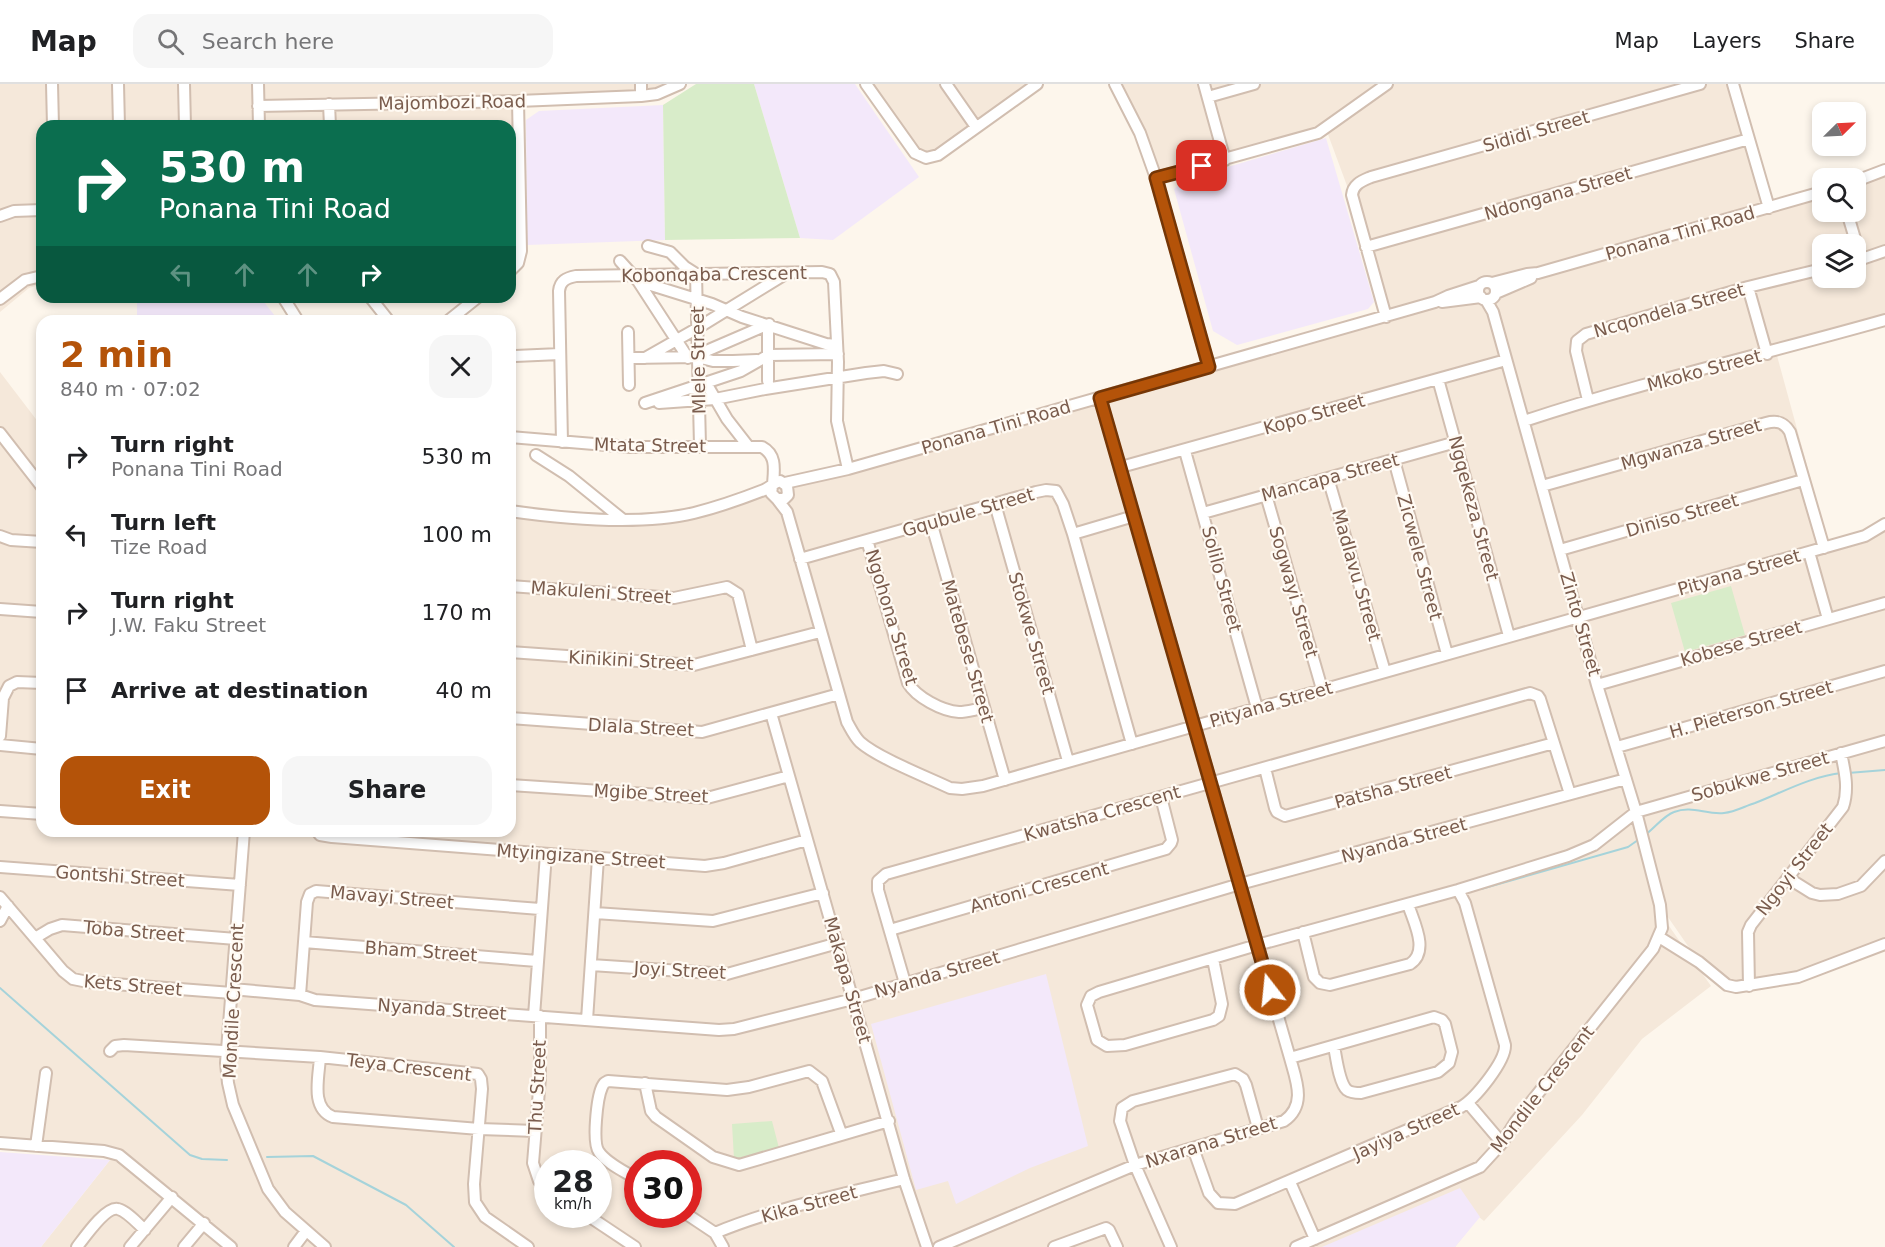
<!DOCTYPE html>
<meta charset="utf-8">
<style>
body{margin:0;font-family:"DejaVu Sans",sans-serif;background:#f6f6f6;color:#202124;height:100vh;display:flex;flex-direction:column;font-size:22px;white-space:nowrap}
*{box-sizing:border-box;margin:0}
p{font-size:20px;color:#757577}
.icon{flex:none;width:33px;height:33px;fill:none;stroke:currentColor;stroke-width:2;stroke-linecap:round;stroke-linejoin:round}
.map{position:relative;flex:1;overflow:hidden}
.side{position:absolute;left:36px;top:231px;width:480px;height:522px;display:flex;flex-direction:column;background:#fff;border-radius:18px;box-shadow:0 3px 9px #0003}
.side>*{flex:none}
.guide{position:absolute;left:36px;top:36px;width:480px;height:183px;border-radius:18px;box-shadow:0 3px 9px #0003;background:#0b6e4f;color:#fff;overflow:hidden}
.needle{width:39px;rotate:66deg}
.tools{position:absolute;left:1812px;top:18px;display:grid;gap:12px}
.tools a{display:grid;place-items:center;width:54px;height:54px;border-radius:12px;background:#fff;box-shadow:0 3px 9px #0003;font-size:30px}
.speed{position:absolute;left:534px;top:1066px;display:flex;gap:12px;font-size:30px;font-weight:700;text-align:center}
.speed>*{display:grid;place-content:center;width:78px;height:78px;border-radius:50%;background:#fff;box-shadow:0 3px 9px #0003;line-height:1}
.speed small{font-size:15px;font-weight:400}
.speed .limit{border:9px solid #d22;background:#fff;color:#111}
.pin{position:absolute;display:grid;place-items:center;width:51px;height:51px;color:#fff;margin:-26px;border-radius:12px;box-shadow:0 3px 9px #0006}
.me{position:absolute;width:66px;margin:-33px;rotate:344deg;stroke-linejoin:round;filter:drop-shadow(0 0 4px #0008)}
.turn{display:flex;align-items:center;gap:21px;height:126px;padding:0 24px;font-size:27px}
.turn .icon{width:78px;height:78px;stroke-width:2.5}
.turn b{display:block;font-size:42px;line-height:51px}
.lanes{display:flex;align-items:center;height:57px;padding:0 24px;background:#0003;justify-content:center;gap:30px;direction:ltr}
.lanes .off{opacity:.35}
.round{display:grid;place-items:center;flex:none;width:63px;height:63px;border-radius:18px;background:#f6f6f6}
.headline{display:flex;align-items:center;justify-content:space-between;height:102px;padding:0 24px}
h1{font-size:36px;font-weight:700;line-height:45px;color:#b45309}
.action{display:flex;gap:12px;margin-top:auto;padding:12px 24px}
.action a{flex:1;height:69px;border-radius:18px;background:#b45309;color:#fff;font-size:24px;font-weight:700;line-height:69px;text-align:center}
.action a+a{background:#f6f6f6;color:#202124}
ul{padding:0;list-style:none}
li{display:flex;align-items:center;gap:18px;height:78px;padding:0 24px}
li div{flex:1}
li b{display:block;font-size:22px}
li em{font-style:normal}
header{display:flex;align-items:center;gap:36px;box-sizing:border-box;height:84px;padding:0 30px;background:#fff;border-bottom:2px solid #e0e0e0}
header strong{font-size:28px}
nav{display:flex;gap:33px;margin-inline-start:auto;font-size:21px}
.search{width:420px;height:54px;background:#f6f6f6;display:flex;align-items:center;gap:15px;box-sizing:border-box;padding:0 21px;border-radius:18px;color:#757577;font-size:22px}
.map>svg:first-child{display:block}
.residential{fill:#f5e8da;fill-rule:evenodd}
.education{fill:#f3e8fa}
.green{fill:#d8ecc9}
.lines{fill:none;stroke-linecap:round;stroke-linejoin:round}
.stream{stroke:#a5d3da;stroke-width:2}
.minor-casing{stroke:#d1beb0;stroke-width:14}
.minor{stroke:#fff;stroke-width:10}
.route-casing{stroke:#753606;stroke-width:15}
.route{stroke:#b45309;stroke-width:10}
.labels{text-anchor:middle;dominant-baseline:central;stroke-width:4.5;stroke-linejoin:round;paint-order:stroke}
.street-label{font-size:18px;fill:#7a5c4d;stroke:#fffaf3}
</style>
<header>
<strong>Map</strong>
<div class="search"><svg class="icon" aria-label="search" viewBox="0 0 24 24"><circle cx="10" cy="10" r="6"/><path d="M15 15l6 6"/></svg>Search here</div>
<nav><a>Map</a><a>Layers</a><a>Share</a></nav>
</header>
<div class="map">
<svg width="1885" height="1163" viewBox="0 0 1885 1163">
<rect width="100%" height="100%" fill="#fdf6ec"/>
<path class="residential" d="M0 0H680L666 7 518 17 521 151 510 152V42H42V200L29 204 0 228Z
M866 0H1037L938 71 922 73Z
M1115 0H1733L1769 124 1822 108V128H1856V97L1885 86V236L1776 268 1829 462 1885 440V860L1808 890 1736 903 1699 878 1661 823 1662 832 1711 902 1642 955 1582 1031 1484 1137 1479 1133 1455 1163H41L110 1076 100 1067 0 1059V288L42 343V747H510V427L626 436 731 418 779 406 833 389 1386 233 1353 118 1326 45 1156 94ZM1822 160H1856V194H1822ZM548 1080H598V1131H548ZM638 1080H688V1131H638Z"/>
<path class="education" d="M754 0H855L919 93 833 156 800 154Z
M663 21 665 156 527 161 526 36 539 27Z
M1326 54 1374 218 1368 225 1237 261 1213 247 1174 105 1187 95Z
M137 213H260L279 237H137Z
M1046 890 1088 1062 1030 1084 956 1120 948 1097 916 1106 871 940Z
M0 1068 110 1076 41 1163H0Z
M1460 1104 1480 1133 1455 1163H1322Z"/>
<path class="green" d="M696 0H754L800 154 665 156 663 21Z
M1731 502 1745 551 1685 568 1671 519Z
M772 1037 779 1064 734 1075 732 1040Z"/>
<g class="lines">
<path class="stream" d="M1848 689 1885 686
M1645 751C1655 744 1663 732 1674 728 1692 721 1706 731 1724 729 1735 728 1745 722 1755 719 1783 708 1812 692 1842 689
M1481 805 1628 763 1638 756
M0 904 190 1071 202 1075 227 1076
M267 1073 313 1072 406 1121 454 1163"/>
<g class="minor-casing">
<path id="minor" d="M52 0 53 42
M118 0 119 42
M184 0 185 42
M258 0 259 42
M641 0V12
M866 0 915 69 926 74 938 71 1037 0
M946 0 976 43
M1115 0 1140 49 1156 94 1209 283
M1204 0 1225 76
M1733 0 1769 124
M1208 13 1254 0
M329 20 330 42
M258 22 518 17 641 12 657 10 680 0
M1156 94 1318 49 1387 0
M1856 97 1885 86
M1847 128 1861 175
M0 132 14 127 42 126
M648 162 670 168 685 183 696 190 700 362
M1366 163 1749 55
M620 177 638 197 712 220 742 233 826 260 837 261
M1856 177 1885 167
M510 187 518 179 521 167 518 17
M638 197 688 274
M1478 207a9 9 0 1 1 18 0a9 9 0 1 1-18 0Z
M1492 199 1527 190 1538 189 1822 108
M1748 203 1767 270
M1496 209 1531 194
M283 213 298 237
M370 213 389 237
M0 215 25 196 42 192
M1442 218 1481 213
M1386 233 1352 111C1353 100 1362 97 1371 93L1700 0
M448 237 478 213
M768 247V297
M628 248 629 301
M697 271 769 240
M515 272 560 270
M629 274 697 273 713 277H733L757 276
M645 274 696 245 787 189
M1438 295 1509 552
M706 299 727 335 748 362
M1588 316 1576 267 1577 257 1586 250 1748 203 1822 185
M645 319 741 287 769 271 838 270
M659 319 715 315 765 305 866 289 884 287 897 290
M1524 337C1642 298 1765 270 1885 236
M0 349 42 403
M510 353 630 363H762C777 371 774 386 773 400
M562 358 559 207C560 197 566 194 576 192L822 188 830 190 834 198 838 278 837 337 848 385
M1185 367 1257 624
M536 371 569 392 622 435
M1394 376 1447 570
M1121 383 1506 276
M1328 394 1385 588
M785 399 848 385 1435 218 1448 212 1479 202
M1542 402 1766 339C1777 336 1784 338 1790 348L1824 464
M1266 411 1322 605
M777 415 787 428 847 638C851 645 854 652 860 658 878 674 927 693 950 704L962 705 983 702 1865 452 1885 440
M995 420 1068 677
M510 427C566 435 639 442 694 429 718 423 741 415 764 406 770 403 774 399 780 397L787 402 788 411 784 415H777L771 409 772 403
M1203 429 1456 358
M931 438 1005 696
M1073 450 1134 432
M0 452 11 456 42 458
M867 456 908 599C916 613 942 627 959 628 967 628 976 625 984 624
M1560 466 1803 396
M1809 468 1828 535
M800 475 1036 408 1046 406 1056 407 1063 420 1073 450 1132 660
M510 502 674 514 727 503 738 510 752 566
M0 525 42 528
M510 568 694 581 820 548
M1597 601 1885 519
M771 629 904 1095 927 1163
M510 634 702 648 839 610
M0 652 3 614 9 602 17 598 42 599
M0 661 42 665
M1617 663 1885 587
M1265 684 1275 724 1277 728 1285 732 1554 659
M510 701 707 714 789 692
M0 727 42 730
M244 747 226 979 228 999 233 1021 268 1105 285 1128 325 1163
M317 747 320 751 332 753 705 782 724 779 807 756
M0 783 240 801
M1788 794 1812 809 1820 811 1838 810 1861 802 1885 777
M0 813 63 887 73 895 88 898 232 909
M595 829 713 837 823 809
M0 837 8 822
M890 846 1166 765 1171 759 1172 756 1161 713
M1303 848 1314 893 1320 899 1330 901 1410 880C1430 867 1413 837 1408 820
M1659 853 1699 878 1727 901 1736 903 1798 893 1885 860
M35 854 50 845 62 841 236 855
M304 858 537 877
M1213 875 1222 920 1219 932 1213 936 1125 961 1107 962 1097 956 1087 921 1091 912 1099 908 1257 861 1458 806 1568 772 1594 761 1636 728 1885 657
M591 881 727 890 838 859
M905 899 878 806V797L886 790 1530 609 1538 612 1540 615 1570 710
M1749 902 1748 848 1751 841 1843 723C1849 705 1845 688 1841 669
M232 905 300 911 315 916 719 946 734 945 853 915 1240 800 1626 695
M300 911 307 818 310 810 316 807 540 825
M534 932 546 770
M540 932V994L533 1079 539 1097 548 1104
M587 936 598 774
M110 967 115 962 124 961 320 973 478 990 481 995 482 1005 474 1100 475 1118 485 1133 528 1163
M320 973C319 993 310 1024 333 1033L479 1045 535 1047
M1290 974 1434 933 1442 936 1445 940 1452 968 1449 979 1438 988 1361 1009C1356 1009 1351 1009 1347 1006 1339 999 1336 972 1334 962
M645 999 651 1027 656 1033 713 1073 739 1081 889 1037
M1468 1019 1502 1059
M0 1059 104 1067 119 1071 231 1163
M36 1062 46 989
M1193 1064 1209 1109 1218 1119 1235 1120 1461 1023C1475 1015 1506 977 1505 961L1465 819 1458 806
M638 1096C626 1088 607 1080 599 1068 592 1059 597 1014 602 1003 604 999 604 999 608 997L727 1006 749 1003 809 987 822 997 841 1049
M1290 1098 1315 1155
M587 1131 635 1163
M688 1131 715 1149 723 1163
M715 1149C775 1124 841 1111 904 1095
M77 1163C84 1154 106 1122 118 1125 127 1127 138 1140 145 1146
M130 1163 172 1113
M184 1163 204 1139
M294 1163 306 1147
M939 1163 1135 1081 1284 1037C1307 1021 1296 996 1290 974L1100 314
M1054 1163 1106 1144 1109 1146 1117 1163
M1171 1163 1135 1081 1120 1037 1122 1024 1133 1017 1235 990 1243 995 1246 1001 1258 1044
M1296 1163 1480 1083 1502 1059 1516 1037 1653 865 1662 844 1660 821 1636 728 1597 601 1493 228 1486 216"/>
</g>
<use href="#minor" class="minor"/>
</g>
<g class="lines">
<g class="route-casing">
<path id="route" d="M1202 82 1156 94 1209 283 1100 314 1270 906"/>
</g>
<use href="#route" class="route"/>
</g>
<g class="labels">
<g class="street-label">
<text transform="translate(452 18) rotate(-1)">Majombozi Road</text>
<text transform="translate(1536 47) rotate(-16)">Sididi Street</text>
<text transform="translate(1558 109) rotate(-16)">Ndongana Street</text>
<text transform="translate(1680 149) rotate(-16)">Ponana Tini Road</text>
<text transform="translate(714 190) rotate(-1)">Kobonqaba Crescent</text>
<text transform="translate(1669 226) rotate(-16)">Ncqondela Street</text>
<text transform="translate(698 276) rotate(-91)">Mlele Street</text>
<text transform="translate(1704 286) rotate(-15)">Mkoko Street</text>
<text transform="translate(1314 330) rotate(-16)">Kopo Street</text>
<text transform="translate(996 343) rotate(-16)">Ponana Tini Road</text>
<text transform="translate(1691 360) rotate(-16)">Mgwanza Street</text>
<text transform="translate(650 361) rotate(1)">Mtata Street</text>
<text transform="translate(1330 393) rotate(-15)">Mancapa Street</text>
<text transform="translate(1474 424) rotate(75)">Ngqekeza Street</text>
<text transform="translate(968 428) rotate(-16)">Gqubule Street</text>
<text transform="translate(1682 431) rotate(-16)">Diniso Street</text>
<text transform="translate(1420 473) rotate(75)">Zicwele Street</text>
<text transform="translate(1739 488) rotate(-16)">Pityana Street</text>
<text transform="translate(1357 491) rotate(74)">Madlavu Street</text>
<text transform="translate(1222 495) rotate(75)">Solilo Street</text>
<text transform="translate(601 508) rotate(4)">Makuleni Street</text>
<text transform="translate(1294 508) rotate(74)">Sogwayi Street</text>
<text transform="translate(892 533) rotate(73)">Ngohona Street</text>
<text transform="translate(1581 540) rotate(74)">Zinto Street</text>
<text transform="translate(1032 549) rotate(74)">Stokwe Street</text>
<text transform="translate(1741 559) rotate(-16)">Kobese Street</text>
<text transform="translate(968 567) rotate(74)">Matebese Street</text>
<text transform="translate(631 576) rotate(3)">Kinikini Street</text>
<text transform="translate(1271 620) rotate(-16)">Pityana Street</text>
<text transform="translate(1751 625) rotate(-16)">H. Pieterson Street</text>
<text transform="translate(641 643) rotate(3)">Dlala Street</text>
<text transform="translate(1760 692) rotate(-16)">Sobukwe Street</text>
<text transform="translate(1393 703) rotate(-15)">Patsha Street</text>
<text transform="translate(651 709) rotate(3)">Mgibe Street</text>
<text transform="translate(1102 729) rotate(-16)">Kwatsha Crescent</text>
<text transform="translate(1404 756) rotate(-15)">Nyanda Street</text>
<text transform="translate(581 772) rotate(4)">Mtyingizane Street</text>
<text transform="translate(1794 785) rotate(-52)">Ngoyi Street</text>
<text transform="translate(120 792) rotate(4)">Gontshi Street</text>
<text transform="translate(1039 803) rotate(-16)">Antoni Crescent</text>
<text transform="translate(392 813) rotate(5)">Mavayi Street</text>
<text transform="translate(134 847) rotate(5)">Toba Street</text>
<text transform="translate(421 867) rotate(4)">Bham Street</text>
<text transform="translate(680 886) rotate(3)">Joyi Street</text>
<text transform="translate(937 890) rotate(-16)">Nyanda Street</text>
<text transform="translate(848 896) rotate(74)">Makapa Street</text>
<text transform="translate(133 901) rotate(5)">Kets Street</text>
<text transform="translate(233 917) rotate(-87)">Mondile Crescent</text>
<text transform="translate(442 925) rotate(4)">Nyanda Street</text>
<text transform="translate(409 983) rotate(7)">Teya Crescent</text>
<text transform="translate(537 1003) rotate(-87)">Thu Street</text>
<text transform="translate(1542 1005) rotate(-52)">Mondile Crescent</text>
<text transform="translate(1406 1047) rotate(-24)">Jayiya Street</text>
<text transform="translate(1211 1058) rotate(-17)">Nxarana Street</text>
<text transform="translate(809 1120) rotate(-15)">Kika Street</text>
</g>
</g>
</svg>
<div class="tools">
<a><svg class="needle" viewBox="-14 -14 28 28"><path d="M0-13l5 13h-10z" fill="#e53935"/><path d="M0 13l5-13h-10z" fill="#757577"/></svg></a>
<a><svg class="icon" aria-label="search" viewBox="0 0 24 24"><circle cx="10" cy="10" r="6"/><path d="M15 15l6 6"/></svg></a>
<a><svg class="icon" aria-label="layers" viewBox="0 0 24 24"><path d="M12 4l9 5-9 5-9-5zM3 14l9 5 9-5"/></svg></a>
</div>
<div class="speed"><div>28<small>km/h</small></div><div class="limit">30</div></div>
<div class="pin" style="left:1202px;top:82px;background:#d93025"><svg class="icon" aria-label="arrive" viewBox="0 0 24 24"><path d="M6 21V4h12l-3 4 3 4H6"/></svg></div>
<svg class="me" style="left:1270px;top:906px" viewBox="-20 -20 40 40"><circle r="17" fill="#b45309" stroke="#fff" stroke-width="3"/><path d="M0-11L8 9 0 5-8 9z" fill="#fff"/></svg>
<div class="guide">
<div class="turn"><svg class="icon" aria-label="right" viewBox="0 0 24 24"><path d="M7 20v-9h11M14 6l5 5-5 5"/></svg><div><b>530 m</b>Ponana Tini Road</div></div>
<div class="lanes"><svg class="icon off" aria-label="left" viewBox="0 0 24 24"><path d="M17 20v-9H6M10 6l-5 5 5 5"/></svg><svg class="icon off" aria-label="ahead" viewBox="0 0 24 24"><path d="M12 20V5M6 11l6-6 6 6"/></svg><svg class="icon off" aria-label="ahead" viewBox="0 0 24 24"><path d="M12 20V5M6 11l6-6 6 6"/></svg><svg class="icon" aria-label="right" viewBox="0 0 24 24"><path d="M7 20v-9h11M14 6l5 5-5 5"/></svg></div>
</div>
<section class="side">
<div class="headline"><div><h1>2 min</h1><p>840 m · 07:02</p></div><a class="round"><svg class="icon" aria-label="close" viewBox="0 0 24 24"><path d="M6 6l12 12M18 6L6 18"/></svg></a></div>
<ul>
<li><svg class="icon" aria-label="right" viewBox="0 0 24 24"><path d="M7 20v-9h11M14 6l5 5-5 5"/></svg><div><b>Turn right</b><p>Ponana Tini Road</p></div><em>530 m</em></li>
<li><svg class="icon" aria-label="left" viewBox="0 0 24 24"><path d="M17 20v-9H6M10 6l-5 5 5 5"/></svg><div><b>Turn left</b><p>Tize Road</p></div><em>100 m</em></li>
<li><svg class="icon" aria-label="right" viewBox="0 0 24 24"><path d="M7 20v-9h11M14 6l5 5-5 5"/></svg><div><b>Turn right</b><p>J.W. Faku Street</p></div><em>170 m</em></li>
<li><svg class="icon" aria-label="arrive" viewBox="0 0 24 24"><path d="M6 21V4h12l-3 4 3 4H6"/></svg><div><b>Arrive at destination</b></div><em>40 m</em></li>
</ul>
<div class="action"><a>Exit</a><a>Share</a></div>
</section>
</div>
